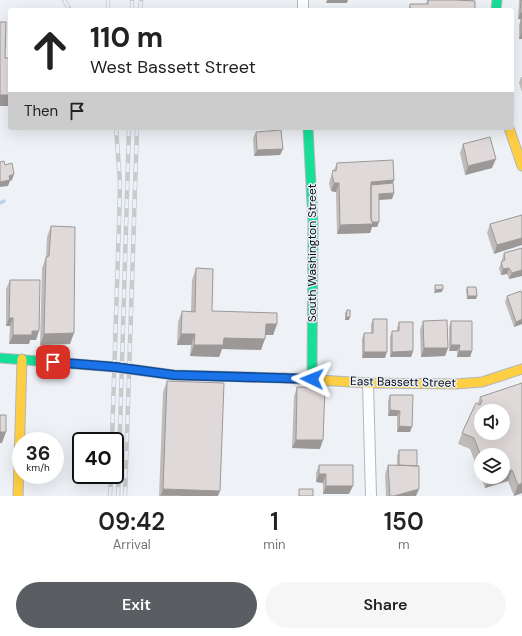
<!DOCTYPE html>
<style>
body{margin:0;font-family:"DM Sans",sans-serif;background:#f6f6f6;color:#222;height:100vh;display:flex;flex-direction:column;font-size:15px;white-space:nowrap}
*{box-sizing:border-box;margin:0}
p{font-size:13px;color:#767676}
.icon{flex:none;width:22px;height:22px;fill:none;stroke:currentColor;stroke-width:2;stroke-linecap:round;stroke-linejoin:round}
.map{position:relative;height:496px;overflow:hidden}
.side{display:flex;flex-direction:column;background:#fff;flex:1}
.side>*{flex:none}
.guide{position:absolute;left:8px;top:8px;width:506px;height:122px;border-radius:4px;box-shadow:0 4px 16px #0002;background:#fff;color:#222;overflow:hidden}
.fabs{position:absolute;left:474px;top:404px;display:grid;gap:8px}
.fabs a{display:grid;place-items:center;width:36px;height:36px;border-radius:50%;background:#fff;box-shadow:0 4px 16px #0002;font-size:20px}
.speed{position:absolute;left:12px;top:432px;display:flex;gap:8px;font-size:20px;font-weight:700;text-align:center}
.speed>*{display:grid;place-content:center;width:52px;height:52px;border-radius:50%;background:#fff;box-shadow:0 4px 16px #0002;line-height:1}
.speed small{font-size:10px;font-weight:400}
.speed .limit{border:2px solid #111;border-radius:6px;background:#fff;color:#111}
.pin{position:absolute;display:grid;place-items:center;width:34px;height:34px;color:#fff;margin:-17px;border-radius:8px;box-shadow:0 2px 6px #0006}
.me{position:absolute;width:44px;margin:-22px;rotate:272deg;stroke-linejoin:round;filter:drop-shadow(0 0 3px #0008)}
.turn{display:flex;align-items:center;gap:14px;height:84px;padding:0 16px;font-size:18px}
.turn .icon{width:52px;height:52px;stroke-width:2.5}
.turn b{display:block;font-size:28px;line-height:34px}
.then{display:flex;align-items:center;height:38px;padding:0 16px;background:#0003;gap:8px;font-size:15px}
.eta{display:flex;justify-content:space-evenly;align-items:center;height:68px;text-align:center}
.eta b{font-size:24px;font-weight:600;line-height:28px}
.primary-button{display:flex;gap:8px;margin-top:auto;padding:8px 16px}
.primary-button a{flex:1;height:46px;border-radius:24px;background:#5a5d61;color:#fff;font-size:16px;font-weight:600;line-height:46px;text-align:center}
.primary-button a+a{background:#f6f6f6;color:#222}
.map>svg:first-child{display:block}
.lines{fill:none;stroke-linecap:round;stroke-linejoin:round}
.stream{stroke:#bdd3e9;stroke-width:3.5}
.street-casing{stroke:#b3b6ba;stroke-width:12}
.fast-casing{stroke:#b3b6ba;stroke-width:11}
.slow-casing{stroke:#b3b6ba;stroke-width:11}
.street{stroke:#fcfdfe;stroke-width:10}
.fast{stroke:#16e098;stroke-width:9}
.slow{stroke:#ffcf43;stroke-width:9}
.rail-casing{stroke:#c9cacc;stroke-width:4.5}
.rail{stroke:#eaf1fb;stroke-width:3;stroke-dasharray:9;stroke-linecap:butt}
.wall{fill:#c0bbbb;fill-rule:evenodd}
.shaded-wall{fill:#9c9898}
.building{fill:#dfd9d9;stroke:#9c9898;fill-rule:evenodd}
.route-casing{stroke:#114b97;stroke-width:10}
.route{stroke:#1a73e8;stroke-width:7}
.labels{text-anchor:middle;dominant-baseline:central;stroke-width:3;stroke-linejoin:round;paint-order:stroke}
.street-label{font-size:12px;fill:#0a0d10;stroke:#eaf1fb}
</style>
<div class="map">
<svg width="522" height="496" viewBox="0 0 522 496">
<rect width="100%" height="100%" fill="#eef2f7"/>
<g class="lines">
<path class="stream" d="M0 203 4 201"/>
<g class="street-casing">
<path id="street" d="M303 10V0
M368 383 371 496"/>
</g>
<g class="fast-casing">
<path id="fast" d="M496 10 497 0
M308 128 313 222 312 379
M0 358 115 367 174 375 285 378"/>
</g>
<g class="slow-casing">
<path id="slow" d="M509 128 522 166
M285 378 368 383 456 384 482 382 522 369
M18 496 22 359"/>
</g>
<use href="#street" class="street"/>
<use href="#fast" class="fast"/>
<use href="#slow" class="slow"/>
<g class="rail-casing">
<path id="rail" d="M64 0 70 10
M108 0V10
M132 10V0
M140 10 141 0
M112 441 119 224 120 183 116 128
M110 496 111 475
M118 496 129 128
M125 496 137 128"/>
</g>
<use href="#rail" class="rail"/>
</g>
<path class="wall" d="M427 0H474L475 10H408L410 4H426Z
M519 0H522V19H518Z
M521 19 522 39H519V25Z
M521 77H522V92L519 83Z
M256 132 283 149 280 155 254 156 253 138Z
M463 144 492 168 465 175 460 153Z
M337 163 394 180 393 183 394 193 392 199 379 200V222L377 227H372L370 233 337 234 336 192 331 191 329 184 330 179Z
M522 216 494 254 487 233 490 224Z
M51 226 70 344 40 345 42 268 46 257 47 237Z
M522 248V276L509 279 507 274 501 275 499 268 502 261V259L504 253Z
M196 268 212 311 277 324 273 335H265L261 350 222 349 219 357 190 356 191 345H177L178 322 182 311H191L192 280Z
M10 280 36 340H30L29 344H9L10 326H6V289Z
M467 287 477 296 476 299H467L466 290Z
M522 295V324L514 327 505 302 507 296Z
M347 310 349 320H345V313Z
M373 319 385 358H362V339L364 333H371V325Z
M423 321 448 348 445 356 421 357 420 330Z
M451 321 472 351 470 357H457V351H449V327Z
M399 322 413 351 411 357H390V337L392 331H397V328Z
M167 381 218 496H159L163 392Z
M297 387 320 449 292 448 294 396Z
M390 395H413L410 432H397V416H388V401Z
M480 397 522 493 514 496 508 481 485 488 470 449 458 444 462 433 478 403ZM481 455 503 477H481Z
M399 450 416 496H386L385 474 388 465H397V456Z
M319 465 349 494H323V483L316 482V473Z"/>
<path class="shaded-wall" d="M327 0H348L347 3H326Z
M520 13H522V19H518Z
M521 33H522V39H519Z
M0 95H10V106H0Z
M283 149 280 155 254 156 257 150Z
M496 159 492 168 465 175 468 166Z
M14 174 12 180 10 181 8 186 0 187V182L9 176Z
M394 180 391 189 370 190 371 182Z
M334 183H339L336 192 331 191Z
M394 193 392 199 377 200 379 194Z
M370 221 379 222 377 227H372L370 233 337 234 340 225Z
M522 238V245L494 254 497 245Z
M509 268 507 274 501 275 503 269Z
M522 270V276L509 279 512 273Z
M443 289 442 292 434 293 435 290Z
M468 296H477L476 299H467Z
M346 317H350L349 320H345Z
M9 318H13L10 326H6Z
M522 319V324L514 327 516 322Z
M266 324H277L273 335H262Z
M32 331H39L36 340H30L29 344H9L13 335Z
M74 333 70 344 40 345 44 334Z
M181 334H195L191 345H177Z
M224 338 265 339 261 350 222 349 219 357 190 356 194 345Z
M451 345H460L457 351H449Z
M424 348H448L445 356 421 357Z
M413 351 411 357H390L392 352Z
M459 351H472L470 357H457Z
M364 352H387L385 358H362Z
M390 410 400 411 397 416H388Z
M399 426 412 427 410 432H397Z
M0 432H6L2 443H0Z
M296 440H323L320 449 292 448Z
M512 470 508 481 485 488 489 477H503V472Z
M319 474H326L323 483 316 482Z
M522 483V493L514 496 518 485Z
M326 486H353L349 494H323Z
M163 489 220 491 218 496H161V495V496Z
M419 489 416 496H394Z"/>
<path class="building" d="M428 0H455L475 1V10H410V4H428Z
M521 0H522V13H520Z
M521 19H522V33H521Z
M0 22H6L5 58H10V95H0Z
M281 130 283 149 257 150 256 132Z
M490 137 496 159 468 166 463 144Z
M393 160 394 180 371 182V219L373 224 340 225 339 183H334L332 175 333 170 336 171 337 163Z
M4 161 5 165 12 163 14 174 9 176 10 180 0 182V162Z
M393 183 394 193 379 194V222H372L371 219V185Z
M522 215V238L497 245 490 224Z
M51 226 75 227 74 333 44 334 46 257 49 256Z
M522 248V270L512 273 509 268 503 269 501 262 505 260 504 253Z
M196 268 213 269 212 311 277 313V324H266L265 339 224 338 223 345H194L195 334H181L182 311 195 312Z
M10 280H40L39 331H32V335H13V318H9Z
M435 285H443V289L435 290Z
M467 287H476L477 296H468Z
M521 291 522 295V319L516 322 507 296Z
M347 310H350V317H346Z
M373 319H387V352H364V333H373Z
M447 320 448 348H424L423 321Z
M451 321H472V351H459L460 345H451Z
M399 322H413V351L392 352V331H399Z
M167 381 224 383 220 491 163 489Z
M522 383V483L518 485 512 470 503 472V455H481V456L474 438 462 433 476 403 480 405 482 401 480 397ZM481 411H503V433H481Z
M297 387 325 388 323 440H296Z
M390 395H413L412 427 399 426 400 411 390 410Z
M0 415H6V432H0Z
M399 450H417V466L399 465Z
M319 465H353V486H326V474H319Z
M388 465 419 466V489L394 496H390Z
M299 489H313V496H299Z
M161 495H181V496H161Z"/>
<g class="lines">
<g class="route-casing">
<path id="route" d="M53 362 115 367 174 375 312 379"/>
</g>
<use href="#route" class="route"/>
</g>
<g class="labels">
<g class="street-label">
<text transform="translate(312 253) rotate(-90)">South Washington Street</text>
<text transform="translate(403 382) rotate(1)">East Bassett Street</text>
</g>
</g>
</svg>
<div class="fabs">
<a><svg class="icon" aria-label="sound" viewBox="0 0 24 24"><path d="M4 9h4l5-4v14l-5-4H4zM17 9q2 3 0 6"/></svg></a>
<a><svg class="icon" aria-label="layers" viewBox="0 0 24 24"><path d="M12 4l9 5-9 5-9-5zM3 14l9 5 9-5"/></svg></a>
</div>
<div class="speed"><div>36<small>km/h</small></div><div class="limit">40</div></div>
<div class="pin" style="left:53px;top:362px;background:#d93025"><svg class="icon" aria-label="arrive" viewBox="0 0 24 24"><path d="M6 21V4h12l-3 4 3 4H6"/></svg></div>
<svg class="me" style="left:312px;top:379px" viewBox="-20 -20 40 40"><path d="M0-17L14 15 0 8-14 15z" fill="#1a73e8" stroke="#fff" stroke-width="4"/></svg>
<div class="guide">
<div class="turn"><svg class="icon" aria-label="ahead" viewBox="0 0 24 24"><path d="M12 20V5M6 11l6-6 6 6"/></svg><div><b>110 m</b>West Bassett Street</div></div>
<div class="then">Then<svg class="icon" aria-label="arrive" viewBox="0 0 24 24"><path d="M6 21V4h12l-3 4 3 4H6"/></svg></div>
</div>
</div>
<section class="side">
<div class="eta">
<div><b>09:42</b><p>Arrival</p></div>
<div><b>1</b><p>min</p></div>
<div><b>150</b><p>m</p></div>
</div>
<div class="primary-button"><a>Exit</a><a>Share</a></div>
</section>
